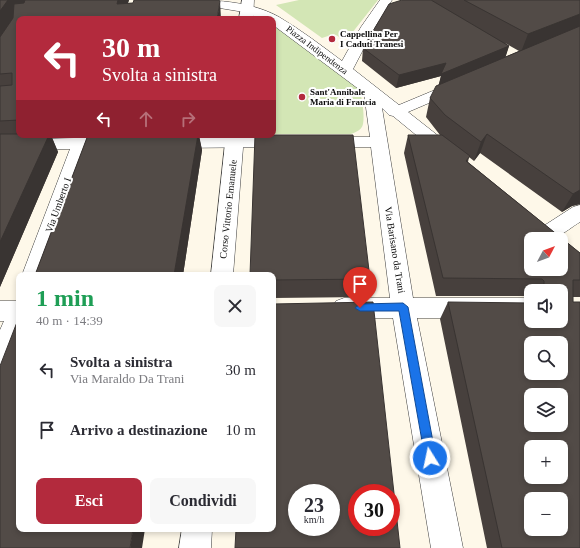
<!DOCTYPE html>
<html lang="it">
<meta charset="utf-8">
<style>
body{margin:0;font-family:"Times New Roman",serif;background:#f7f7f7;color:#2b2b33;height:100vh;display:flex;flex-direction:column;font-size:15px;white-space:nowrap}
*{box-sizing:border-box;margin:0}
p{font-size:13px;color:#7c7c81}
.icon{flex:none;width:22px;height:22px;fill:none;stroke:currentColor;stroke-width:2;stroke-linecap:round;stroke-linejoin:round}
.map{position:relative;flex:1;overflow:hidden}
.panel{position:absolute;left:16px;top:272px;width:260px;height:260px;display:flex;flex-direction:column;background:#fff;border-radius:8px;box-shadow:0 2px 6px #0003}
.panel>*{flex:none}
.top-card{position:absolute;left:16px;top:16px;width:260px;height:122px;border-radius:8px;box-shadow:0 2px 6px #0003;background:#b32a3d;color:#fff;overflow:hidden}
.needle{width:26px;rotate:49deg}
.controls{position:absolute;left:524px;top:232px;display:grid;gap:8px}
.controls a{display:grid;place-items:center;width:44px;height:44px;border-radius:8px;background:#fff;box-shadow:0 2px 6px #0003;font-size:20px}
.speed{position:absolute;left:288px;top:484px;display:flex;gap:8px;font-size:20px;font-weight:700;text-align:center}
.speed>*{display:grid;place-content:center;width:52px;height:52px;border-radius:50%;background:#fff;box-shadow:0 2px 6px #0003;line-height:1}
.speed small{font-size:10px;font-weight:400}
.speed .limit{border:6px solid #d22;background:#fff;color:#111}
.pin{position:absolute;display:grid;place-items:center;width:34px;height:34px;color:#fff;margin:-41px -17px;border-radius:50% 50% 50% 0;rotate:-45deg;box-shadow:0 0 4px #0007}
.pin .icon{rotate:45deg}
.me{position:absolute;width:44px;margin:-22px;rotate:350deg;stroke-linejoin:round;filter:drop-shadow(0 0 3px #0008)}
.turn{display:flex;align-items:center;gap:14px;height:84px;padding:0 20px;font-size:18px}
.turn .icon{width:52px;height:52px;stroke-width:2.5}
.turn b{display:block;font-size:28px;line-height:34px}
.lanes{display:flex;align-items:center;height:38px;padding:0 20px;background:#0003;justify-content:center;gap:20px;direction:ltr}
.lanes .off{opacity:.35}
.round{display:grid;place-items:center;flex:none;width:42px;height:42px;border-radius:8px;background:#f7f7f7}
.head{display:flex;align-items:center;justify-content:space-between;height:68px;padding:0 20px}
h1{font-size:24px;font-weight:700;line-height:30px;color:#1e9e55}
.action{display:flex;gap:8px;margin-top:auto;padding:8px 20px}
.action a{flex:1;height:46px;border-radius:8px;background:#b32a3d;color:#fff;font-size:16px;font-weight:700;line-height:46px;text-align:center}
.action a+a{background:#f7f7f7;color:#2b2b33}
ul{padding:0;list-style:none}
li{display:flex;align-items:center;gap:12px;height:60px;padding:0 20px}
li div{flex:1}
li b{display:block;font-size:15px}
li em{font-style:normal}
.map>svg:first-child{display:block}
.green{fill:#d3e6b5}
.lines{fill:none;stroke-linecap:round;stroke-linejoin:round}
.minor-casing{stroke:#3d3d3d;stroke-width:1}
.tertiary-casing{stroke:#3d3d3d;stroke-width:1}
.minor{fill:#fff;fill-rule:evenodd}
.tertiary{fill:#fff;fill-rule:evenodd}
.wall{fill:#47403d;fill-rule:evenodd}
.shaded-wall{fill:#393432}
.building{fill:#524b47;stroke:#393432;fill-rule:evenodd}
.route{fill:#1a73e8;stroke:#114b97}
.poi-dot{fill:#b32a3d;stroke:#fff;stroke-width:1.5}
.labels{text-anchor:middle;dominant-baseline:central;stroke-width:4;stroke-linejoin:round;paint-order:stroke}
.far-poi-label{font-size:9px;font-weight:bold;fill:#0a0a0a;stroke:#fff;text-anchor:start}
.far-street-label{font-size:9px;fill:#0a0a0a;stroke:#fff}
.street-label{font-size:10px;fill:#0a0a0a;stroke:#fff}
</style>
<div class="map">
<svg width="580" height="548" viewBox="0 0 580 548">
<rect width="100%" height="100%" fill="#fef8e9"/>
<path class="green" d="M299 0H378L352 33 343 39 334 34 322 38 276 5Z
M273 25 359 89C362 96 365 117 363 124 362 130 356 132 351 134H273Z"/>
<g class="lines">
<g class="minor-casing">
<path id="minor" d="M189 0C219 0 252 2 279 17 301 30 322 46 342 61L361 27 380 0H392L375 27 353 69 399 105 454 82H464L467 85 464 88 408 112 455 149 458 153 455 157 449 159 443 157 393 116 389 115 382 108 413 298H531V318H417L463 548H431L393 318H344L336 315 332 308 336 301 344 298H390L371 147H324L318 146 315 142 318 138 324 137H370L364 93 273 25V19H261L244 12 195 4Z
M75 135H93L92 138 121 139 124 143 121 147 88 149 44 275H22L70 149 0 150V140L74 138Z
M285 137 291 138 294 142 291 146 285 147 170 148 164 147 161 143 164 139 170 138Z
M580 205V222C568 229 556 242 542 237L539 232 542 227 573 207Z
M19 302V344L9 370 0 373V330L11 305Z"/>
</g>
<g class="tertiary-casing">
<path id="tertiary" d="M242 0H254L253 19H239Z
M226 135H244L233 275H211Z
M0 301H19V321H0Z
M182 529H212L211 548H179Z"/>
</g>
<use href="#minor" class="minor"/>
<use href="#tertiary" class="tertiary"/>
</g>
<path class="wall" d="M0 0H129L128 3 221 18V19H19V135H65L64 138H52L58 152 0 287Z
M432 0H580V204L572 206 562 212 480 153 474 161 469 157 468 162 580 253V297H573L580 548H487L440 319 448 302 531 321 561 291H531V296H436L404 153 408 135H440L426 117 430 98 439 85 441 76 396 88 362 61 363 48ZM505 43 519 51 505 57 509 46Z
M88 135H204V137H199L202 150 183 275H35Z
M273 275 370 279 366 297 273 298Z"/>
<path class="shaded-wall" d="M8 0H26L0 39V11Z
M118 0H129L122 19 117 4Z
M220 1 221 19H217Z
M580 14V27L521 52 528 34Z
M509 46 505 59 438 87 441 76 396 88 399 75Z
M487 134 480 153 474 161 481 142Z
M49 135H51L58 152 0 287V242Z
M198 135H199L202 150 183 275H174Z
M580 190V204L572 206 562 212 573 194Z
M133 529H145L142 548H130Z"/>
<path class="building" d="M0 0H8L0 11Z
M25 0H118L117 4 133 3 134 0H218L220 1 217 19H19V120L0 121V86L12 85V73L0 74V37L13 18 14 4 24 3Z
M402 0H431L509 46 441 74 446 63 399 75 363 48 389 4Z
M464 0H580V14L528 34Z
M580 26V190L573 194 487 134 481 142 445 115 430 98 436 86Z
M0 134H19V135H49L0 242Z
M88 135H198L174 275H35Z
M255 135H353L370 279 273 280V275H250Z
M408 135H442L470 156 466 161 580 253V280H573V302H580V548H502L448 302 531 303V321H561V291H544V281L542 279 443 278ZM531 239H561V269H531ZM531 343H561V373H531ZM531 395H561V425H531ZM531 447H561V477H531ZM531 499H561V529H531Z
M373 302 400 548H235L236 529H273V304ZM297 493H331V527H297ZM357 493H391V527H357Z
M19 317V529H133L130 548H0V366Z"/>
<path class="route" d="M403 303 408 307 436 458 435 462 430 463 426 462 425 458 399 311H360L355 308 360 304Z"/>
<g class="poi-dot">
<circle cx="332" cy="39" r="4"/>
<circle cx="302" cy="97" r="4"/>
</g>
<g class="labels">
<g class="far-poi-label">
<text x="340" y="34">Cappellina Per<tspan x="340" dy="10">I Caduti Tranesi</tspan></text>
<text x="310" y="92">Sant'Annibale<tspan x="310" dy="10">Maria di Francia</tspan></text>
</g>
<g class="far-street-label">
<text transform="translate(317 50) rotate(37)">Piazza Indipendenza</text>
</g>
<g class="street-label">
<text transform="translate(58 205) rotate(-70)">Via Umberto I</text>
<text transform="translate(228 209) rotate(-84)">Corso Vittorio Emanuele</text>
<text transform="translate(395 250) rotate(81)">Via Barisano da Trani</text>
</g>
</g>
</svg>
<div class="controls">
<a><svg class="needle" viewBox="-14 -14 28 28"><path d="M0-13l5 13h-10z" fill="#e53935"/><path d="M0 13l5-13h-10z" fill="#7c7c81"/></svg></a>
<a><svg class="icon" aria-label="sound" viewBox="0 0 24 24"><path d="M4 9h4l5-4v14l-5-4H4zM17 9q2 3 0 6"/></svg></a>
<a><svg class="icon" aria-label="search" viewBox="0 0 24 24"><circle cx="10" cy="10" r="6"/><path d="M15 15l6 6"/></svg></a>
<a><svg class="icon" aria-label="layers" viewBox="0 0 24 24"><path d="M12 4l9 5-9 5-9-5zM3 14l9 5 9-5"/></svg></a>
<a>+</a>
<a>−</a>
</div>
<div class="speed"><div>23<small>km/h</small></div><div class="limit">30</div></div>
<div class="pin" style="left:360px;top:308px;background:#d93025"><svg class="icon" aria-label="arrive" viewBox="0 0 24 24"><path d="M6 21V4h12l-3 4 3 4H6"/></svg></div>
<svg class="me" style="left:430px;top:458px" viewBox="-20 -20 40 40"><circle r="17" fill="#1a73e8" stroke="#fff" stroke-width="3"/><path d="M0-11L8 9 0 5-8 9z" fill="#fff"/></svg>
<div class="top-card">
<div class="turn"><svg class="icon" aria-label="left" viewBox="0 0 24 24"><path d="M17 20v-9H6M10 6l-5 5 5 5"/></svg><div><b>30 m</b>Svolta a sinistra</div></div>
<div class="lanes"><svg class="icon" aria-label="left" viewBox="0 0 24 24"><path d="M17 20v-9H6M10 6l-5 5 5 5"/></svg><svg class="icon off" aria-label="ahead" viewBox="0 0 24 24"><path d="M12 20V5M6 11l6-6 6 6"/></svg><svg class="icon off" aria-label="right" viewBox="0 0 24 24"><path d="M7 20v-9h11M14 6l5 5-5 5"/></svg></div>
</div>
<section class="panel">
<div class="head"><div><h1>1 min</h1><p>40 m · 14:39</p></div><a class="round"><svg class="icon" aria-label="close" viewBox="0 0 24 24"><path d="M6 6l12 12M18 6L6 18"/></svg></a></div>
<ul>
<li><svg class="icon" aria-label="left" viewBox="0 0 24 24"><path d="M17 20v-9H6M10 6l-5 5 5 5"/></svg><div><b>Svolta a sinistra</b><p>Via Maraldo Da Trani</p></div><em>30 m</em></li>
<li><svg class="icon" aria-label="arrive" viewBox="0 0 24 24"><path d="M6 21V4h12l-3 4 3 4H6"/></svg><div><b>Arrivo a destinazione</b></div><em>10 m</em></li>
</ul>
<div class="action"><a>Esci</a><a>Condividi</a></div>
</section>
</div>
